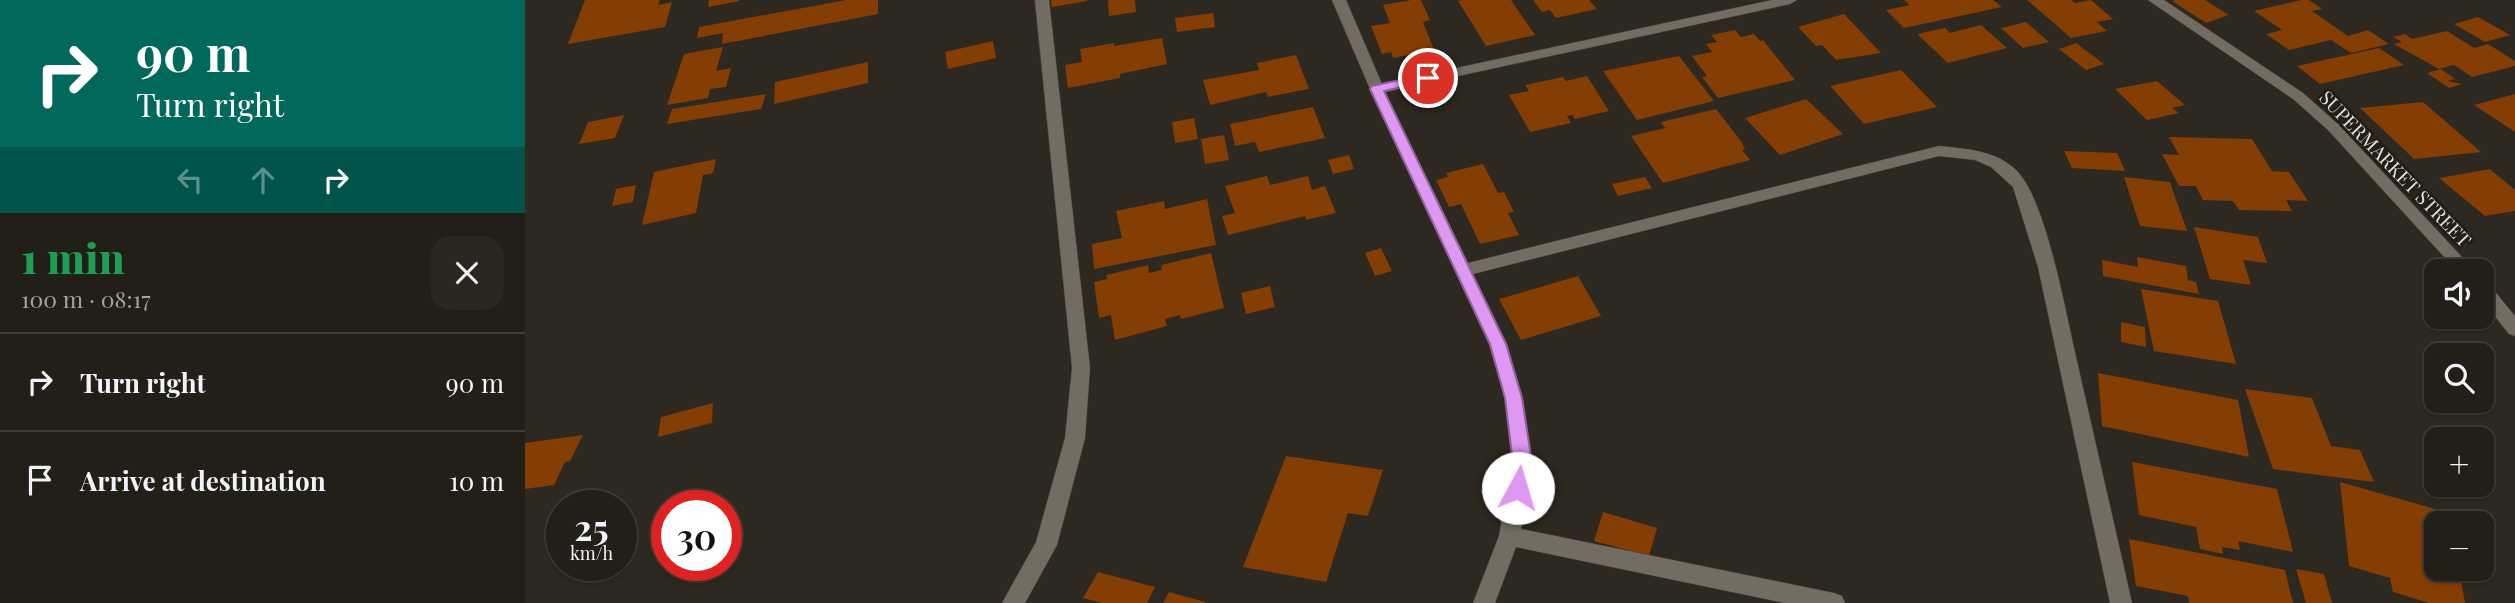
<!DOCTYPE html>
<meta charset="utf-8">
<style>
body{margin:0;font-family:"Playfair Display",serif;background:#2a2721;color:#f1f3f6;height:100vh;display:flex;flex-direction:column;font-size:26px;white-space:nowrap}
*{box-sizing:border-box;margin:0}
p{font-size:23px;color:#a2a2a2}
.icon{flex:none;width:38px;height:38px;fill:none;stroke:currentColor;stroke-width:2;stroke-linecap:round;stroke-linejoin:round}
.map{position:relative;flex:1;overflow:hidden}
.side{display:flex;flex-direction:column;background:#221e18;width:525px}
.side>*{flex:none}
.top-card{background:#00695c;color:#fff;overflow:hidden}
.controls{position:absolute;left:1899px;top:259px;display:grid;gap:14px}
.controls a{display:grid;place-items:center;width:70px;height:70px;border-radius:14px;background:#221e18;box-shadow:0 2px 5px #0004,0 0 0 2px #3f3c37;font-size:35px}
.speed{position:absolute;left:21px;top:490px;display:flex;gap:14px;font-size:35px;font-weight:700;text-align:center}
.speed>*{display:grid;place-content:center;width:91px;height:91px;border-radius:50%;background:#221e18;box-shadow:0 2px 5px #0004,0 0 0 2px #3f3c37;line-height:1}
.speed small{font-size:18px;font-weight:400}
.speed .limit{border:10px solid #d22;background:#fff;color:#111}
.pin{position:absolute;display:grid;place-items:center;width:60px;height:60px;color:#fff;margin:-30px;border:4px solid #fff;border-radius:50%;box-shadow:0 2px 7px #0007}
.me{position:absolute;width:77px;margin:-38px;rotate:6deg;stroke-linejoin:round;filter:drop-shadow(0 0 5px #0008)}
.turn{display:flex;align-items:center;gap:24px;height:147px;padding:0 21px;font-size:32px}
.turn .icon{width:91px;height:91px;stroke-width:2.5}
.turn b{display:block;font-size:49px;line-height:60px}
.lanes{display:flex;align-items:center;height:66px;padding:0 21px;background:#0003;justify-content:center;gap:35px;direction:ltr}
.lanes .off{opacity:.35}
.round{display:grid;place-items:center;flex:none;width:74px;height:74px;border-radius:21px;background:#2a2721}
.overview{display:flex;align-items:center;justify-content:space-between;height:119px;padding:0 21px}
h1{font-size:42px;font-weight:800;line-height:52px;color:#1e9e55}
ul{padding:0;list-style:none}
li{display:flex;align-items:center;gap:21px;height:98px;padding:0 21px;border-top:2px solid #3f3c37}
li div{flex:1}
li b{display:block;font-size:26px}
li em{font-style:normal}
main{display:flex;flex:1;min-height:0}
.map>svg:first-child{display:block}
.building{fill:#843d02}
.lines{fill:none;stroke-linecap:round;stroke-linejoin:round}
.street-casing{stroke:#47433c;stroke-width:1}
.street{fill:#726c63;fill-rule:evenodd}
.route{fill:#de98f2;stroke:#90639d;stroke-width:2}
.labels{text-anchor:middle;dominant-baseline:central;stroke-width:6;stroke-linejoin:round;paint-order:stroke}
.street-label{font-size:19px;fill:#e5e2dd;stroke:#231e17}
</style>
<main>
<section class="side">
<div class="top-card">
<div class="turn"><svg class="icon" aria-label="right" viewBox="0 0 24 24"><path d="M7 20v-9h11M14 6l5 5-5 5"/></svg><div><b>90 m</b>Turn right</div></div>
<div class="lanes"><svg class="icon off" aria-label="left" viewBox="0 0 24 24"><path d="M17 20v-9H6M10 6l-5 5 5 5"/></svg><svg class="icon off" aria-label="ahead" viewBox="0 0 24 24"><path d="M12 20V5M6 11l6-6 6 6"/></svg><svg class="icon" aria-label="right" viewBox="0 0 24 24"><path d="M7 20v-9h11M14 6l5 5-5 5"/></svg></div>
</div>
<div class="overview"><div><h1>1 min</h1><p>100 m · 08:17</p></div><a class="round"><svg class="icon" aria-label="close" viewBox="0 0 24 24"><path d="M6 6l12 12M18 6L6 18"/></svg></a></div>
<ul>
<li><svg class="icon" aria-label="right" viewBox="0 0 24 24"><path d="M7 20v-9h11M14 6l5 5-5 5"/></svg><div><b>Turn right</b></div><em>90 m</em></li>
<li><svg class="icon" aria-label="arrive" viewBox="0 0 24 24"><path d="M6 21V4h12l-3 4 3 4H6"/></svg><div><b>Arrive at destination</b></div><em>10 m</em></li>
</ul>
</section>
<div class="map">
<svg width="1990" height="603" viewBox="0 0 1990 603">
<rect width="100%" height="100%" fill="#2d2820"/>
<path class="building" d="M60 0H135L133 5 147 2 140 27 43 44Z
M184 0H214V1L183 7Z
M321 0H353V14L197 44 198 33 172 38 174 27Z
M526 0H562V1L527 7Z
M583 0H610L611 12 584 16Z
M886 0H896L905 20 898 22 909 50 868 58 866 52 857 54 846 26 865 23 858 5Z
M937 0H986L1010 35 961 46 933 1Z
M1008 0H1064L1072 9 1031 18 1025 10 1017 12Z
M1379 0H1468L1477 7 1379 28 1361 10 1385 5Z
M1502 0H1546L1550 3 1566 0 1588 19 1572 22 1582 31 1546 38Z
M1650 0H1680L1704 15 1681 23 1647 1Z
M1776 0H1784L1797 9 1787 11 1823 36 1843 30 1864 44 1826 53 1806 40 1764 50 1741 34 1757 30 1729 11Z
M688 13 690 27 652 32 650 18Z
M1319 14 1356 53 1311 60 1297 45 1291 46 1273 27Z
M1953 17 1985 35 1960 42 1929 24Z
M1501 22 1524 42 1498 48 1476 28Z
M1456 25 1482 48 1423 63 1392 34 1420 28 1425 33Z
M1210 30 1216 37 1229 34 1235 41 1238 40 1270 80 1193 98 1177 77 1182 76 1167 56 1187 52 1181 44 1192 42 1186 35Z
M1922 31 1949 48 1963 44 1990 61V66L1947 77 1929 65 1914 69 1869 44 1877 42 1868 37 1880 34 1887 39Z
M637 38 642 64 595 74V78L543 88 540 65 557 62 555 49 589 43V46Z
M468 41 471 58 423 69 420 52Z
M1551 43 1579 64 1561 70 1534 49Z
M198 47 191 71 206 68 201 87 185 89 183 98 142 105 159 54Z
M1854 48 1879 65 1795 84 1772 66Z
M771 55 784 89 743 97 741 92 685 105 678 80 734 70 732 63Z
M1154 56 1189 101 1112 120 1078 71Z
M343 62V83L249 104 250 82Z
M1916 69 1930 79 1922 81 1937 84 1924 88 1902 73Z
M1376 70 1412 107 1339 124 1305 86Z
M1062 76 1084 111 1050 119 1048 115 1042 116 1046 123 1005 132 984 95 1004 91 1000 85 1038 77 1041 81Z
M1632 81 1660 105 1647 108 1654 113 1622 120 1590 89Z
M241 94 236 109 142 124 147 109Z
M1990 94V132L1949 105Z
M1281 99 1318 134 1255 155 1220 118Z
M1898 102 1956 152 1889 159 1835 108Z
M788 107 800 138 734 152 730 142 710 146 705 124Z
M1191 109 1216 141 1220 149 1217 150 1225 160 1138 183 1106 136 1140 128 1136 122Z
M99 115 90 138 54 144 63 122Z
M669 118 673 139 650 143 647 122Z
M699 135 704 160 680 164 676 139Z
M1644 137 1727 139 1747 171 1764 172 1783 201 1761 200 1767 211 1714 210 1708 201 1678 200 1671 186H1654L1637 154 1654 155Z
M1539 151 1592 153 1600 171 1547 168Z
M824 155 829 169 808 174 803 160Z
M191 159 188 173 178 175 171 213 117 225 129 172Z
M958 164 973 193 979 192 989 212 983 213 994 235 955 244 936 204 924 207 911 180 923 177 921 173Z
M1965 169 1990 190V211L1960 216 1914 178Z
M742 176 745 185 783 176 787 190 800 186 811 213 781 220 780 216 703 235 697 216 710 213 700 186Z
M1120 177 1127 188 1093 196 1087 184Z
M1599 177 1645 182 1662 231 1615 226Z
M111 185 108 202 87 206 91 189Z
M682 199 691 245 569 269 567 244 597 238 591 211 639 201 640 209Z
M1669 227 1733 237 1742 263 1718 260 1726 285 1685 279Z
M856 248 867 271 850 276 840 253Z
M686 253 699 308 656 319 655 315 640 319 642 326 590 340 586 315 574 318 569 282 582 279 581 275 623 265 624 273 637 270 636 265Z
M1612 257 1661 266 1663 280 1671 282 1674 294 1578 276 1577 260 1613 267Z
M1053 276 1076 316 996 340 974 299Z
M745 286 750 307 721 314 716 293Z
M1616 289 1693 301 1711 364 1629 351Z
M1596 322 1620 327 1621 347 1596 342Z
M1573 373 1713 400 1724 457 1577 426Z
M1720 389 1787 398 1806 446 1835 450 1849 482 1748 469Z
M188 403 187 423 133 437 136 417Z
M58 435 45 461 40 462 29 485 0 489V443Z
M761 456 858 470 843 516 823 513 801 582 718 567Z
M1607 462 1752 489 1768 552 1713 541 1715 550 1697 547 1698 554 1675 549 1671 527 1614 515Z
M1815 482 1924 513 1925 523H1911V569H1934L1940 603H1904L1868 592 1865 578 1824 566Z
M1078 512 1132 528 1124 556 1069 541Z
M1604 539 1760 570 1768 603H1664L1663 596 1611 586Z
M1771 569 1799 574 1807 603H1781Z
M573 572 630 587 622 603H577L558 598Z
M644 592 680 602V603H638Z"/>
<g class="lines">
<g class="street-casing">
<path id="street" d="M510 0H524L565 368 560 438 532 545 500 603H477L511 542 540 438 547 368Z
M807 0H821L857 84 1247 0H1272L1265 4 860 92 943 263 1414 146C1442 149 1472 150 1493 172 1520 201 1540 307 1549 348 1568 433 1588 518 1607 603H1585L1513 267 1488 187 1466 167 1450 160 1414 156 948 274 982 344 998 399 1007 463 996 529 1309 593 1317 596 1320 603H1260L991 547 970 603H948L974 536 987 463 980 399 964 344 845 89Z
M1623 0H1639L1778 93 1813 124 1950 271H1932L1803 130 1768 99Z
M1956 280 1962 282 1990 316V336L1984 334 1956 299Z"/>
</g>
<use href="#street" class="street"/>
</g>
<path class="route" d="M903 74 910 78 908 80 859 91 981 344 997 398 1007 463 999 493 993 495 986 493 984 488 988 463 980 398 965 344 845 89 847 86Z"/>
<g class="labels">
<g class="street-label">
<text transform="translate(1871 168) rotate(46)">SUPERMARKET STREET</text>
</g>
</g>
</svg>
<div class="controls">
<a><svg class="icon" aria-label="sound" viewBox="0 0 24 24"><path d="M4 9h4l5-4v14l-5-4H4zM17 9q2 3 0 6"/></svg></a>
<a><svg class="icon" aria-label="search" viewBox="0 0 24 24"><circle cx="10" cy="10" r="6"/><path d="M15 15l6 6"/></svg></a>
<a>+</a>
<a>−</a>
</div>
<div class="speed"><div>25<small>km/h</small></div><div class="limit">30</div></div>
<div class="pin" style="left:903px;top:78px;background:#d93025"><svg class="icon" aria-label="arrive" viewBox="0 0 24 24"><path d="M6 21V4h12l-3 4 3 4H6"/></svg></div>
<svg class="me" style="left:993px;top:488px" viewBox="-20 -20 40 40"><circle r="19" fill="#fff"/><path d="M0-13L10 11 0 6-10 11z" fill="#de98f2"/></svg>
</div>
</main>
